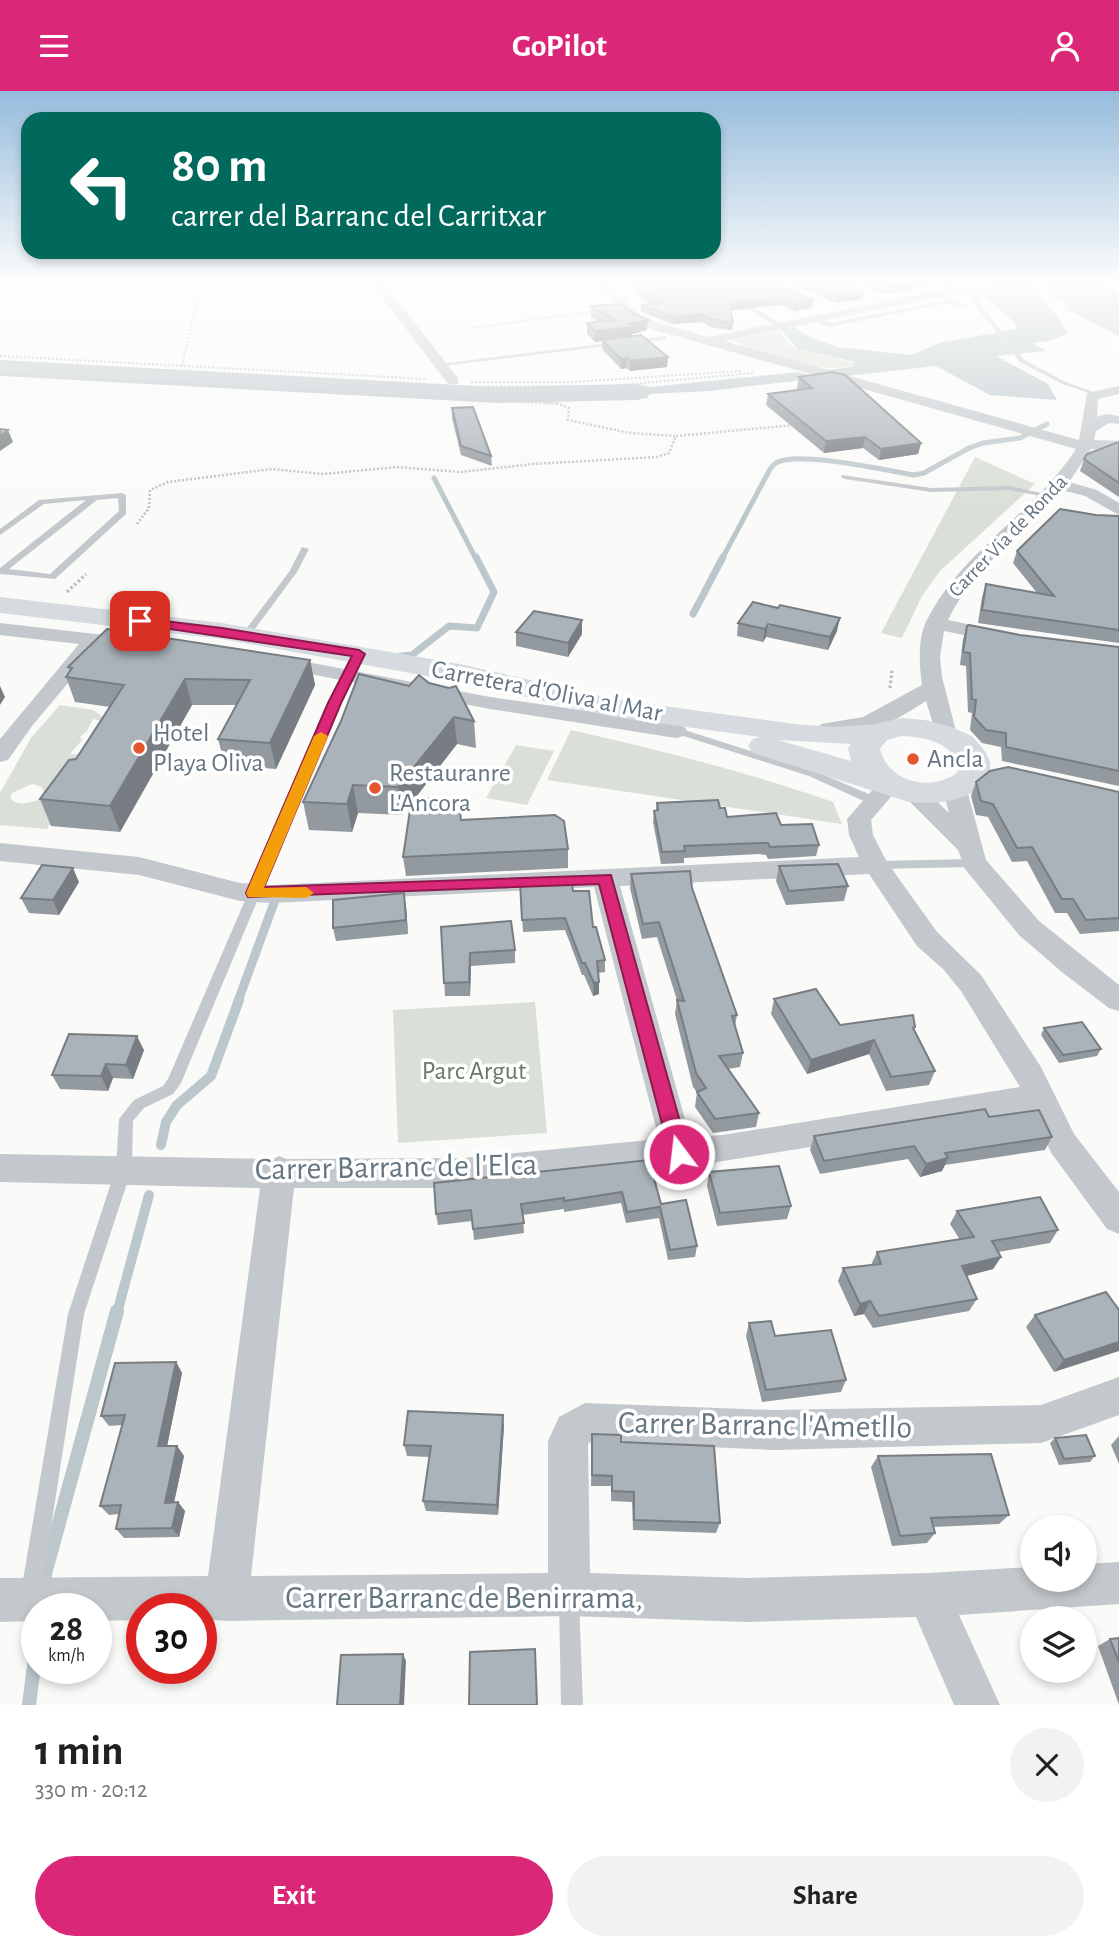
<!DOCTYPE html>
<meta charset="utf-8">
<style>
body{margin:0;font-family:"Alegreya Sans",sans-serif;background:#f2f2f2;color:#202124;height:100vh;display:flex;flex-direction:column;font-size:26px;white-space:nowrap}
*{box-sizing:border-box;margin:0}
p{font-size:23px;color:#757577}
.icon{flex:none;width:38px;height:38px;fill:none;stroke:currentColor;stroke-width:2;stroke-linecap:round;stroke-linejoin:round}
.map{position:relative;height:1614px;overflow:hidden}
.details{display:flex;flex-direction:column;background:#fff;flex:1}
.details>*{flex:none}
.guide{position:absolute;left:21px;top:21px;width:700px;height:147px;border-radius:21px;box-shadow:0 4px 10px #0003;background:#00695c;color:#fff;overflow:hidden}
.buttons{position:absolute;left:1020px;top:1424px;display:grid;gap:14px}
.buttons a{display:grid;place-items:center;width:77px;height:77px;border-radius:50%;background:#fff;box-shadow:0 4px 10px #0003;font-size:35px}
.speed{position:absolute;left:21px;top:1502px;display:flex;gap:14px;font-size:35px;font-weight:700;text-align:center}
.speed>*{display:grid;place-content:center;width:91px;height:91px;border-radius:50%;background:#fff;box-shadow:0 4px 10px #0003;line-height:1}
.speed small{font-size:18px;font-weight:400}
.speed .limit{border:10px solid #d22;background:#fff;color:#111}
.pin{position:absolute;display:grid;place-items:center;width:60px;height:60px;color:#fff;margin:-30px;border-radius:14px;box-shadow:0 4px 10px #0006}
.me{position:absolute;width:77px;margin:-38px;rotate:345deg;stroke-linejoin:round;filter:drop-shadow(0 0 5px #0008)}
.turn{display:flex;align-items:center;gap:24px;height:147px;padding:0 35px;font-size:32px}
.turn .icon{width:91px;height:91px;stroke-width:2.5}
.turn b{display:block;font-size:49px;line-height:60px}
.round{display:grid;place-items:center;flex:none;width:74px;height:74px;border-radius:37px;background:#f2f2f2}
.head{display:flex;align-items:center;justify-content:space-between;height:119px;padding:0 35px}
h1{font-size:42px;font-weight:600;line-height:52px}
.cta{display:flex;gap:14px;margin-top:auto;padding:14px 35px}
.cta a{flex:1;height:80px;border-radius:42px;background:#db2777;color:#fff;font-size:28px;font-weight:600;line-height:80px;text-align:center}
.cta a+a{background:#f2f2f2;color:#202124}
header{display:flex;justify-content:space-between;align-items:center;height:91px;padding:0 35px;background:#db2777;color:#fff;font-size:32px;font-weight:600}
.map>svg:first-child{display:block}
.green{fill:#dadfd7}
.water{fill:#bbc7cb}
.lines{fill:none;stroke-linecap:round;stroke-linejoin:round}
.stream-far5{stroke:#bbc7cb;stroke-width:4.5}
.stream-far4{stroke:#bbc7cb;stroke-width:5}
.stream-far3{stroke:#bbc7cb;stroke-width:7}
.stream-far2{stroke:#bbc7cb;stroke-width:9}
.stream-far1{stroke:#bbc7cb;stroke-width:10}
.stream{stroke:#bbc7cb;stroke-width:14}
.river{fill:#bbc7cb;fill-rule:evenodd}
.path-far2{stroke:#bbbfc2;stroke-width:2;stroke-dasharray:2 2;stroke-linecap:butt}
.path-far1{stroke:#bbbfc2;stroke-width:2.5;stroke-dasharray:2 2;stroke-linecap:butt}
.path{stroke:#bbbfc2;stroke-width:3.5;stroke-dasharray:2.5 2.5;stroke-linecap:butt}
.lane{fill:#c3c8cc;fill-rule:evenodd}
.street{fill:#c3c8cc;fill-rule:evenodd}
.secondary{fill:#d6dbdf;fill-rule:evenodd}
.wall{fill:#929a9f}
.shaded-wall{fill:#777d82}
.building{fill:#aab3b9;stroke:#777d82;stroke-width:2}
.route{fill:#db2777;stroke:#8e194d;stroke-width:2}
.slow{fill:#f59e0b}
.poi-dot{fill:#e4572e;stroke:#fff;stroke-width:2.5}
.labels{text-anchor:middle;dominant-baseline:central;stroke-width:7;stroke-linejoin:round;paint-order:stroke}
.far-street-label{font-size:21px;fill:#657683;stroke:#fff}
.street-label{font-size:26px;fill:#657683;stroke:#fff}
.poi-label{font-size:26px;fill:#657683;stroke:#fff;text-anchor:start}
.park-label{font-size:26px;fill:#687a64;stroke:#fff}
.near-street-label{font-size:32px;fill:#657683;stroke:#fff}
</style>
<header><svg class="icon" aria-label="menu" viewBox="0 0 24 24"><path d="M4 6h16M4 12h16M4 18h16"/></svg>GoPilot<svg class="icon" aria-label="person" viewBox="0 0 24 24"><circle cx="12" cy="8" r="4"/><path d="M4 21q1-7 8-7t8 7"/></svg></header>
<div class="map">
<svg width="1119" height="1614" viewBox="0 0 1119 1614">
<rect width="100%" height="100%" fill="#fafaf8"/>
<path class="green" d="M779 240 792 256 855 272 853 275C820 283 762 265 731 248Z
M975 366 1035 393 940 480 922 505 902 547 881 542Z
M60 614 93 619 105 627 106 631 93 628 87 640 80 646 82 649 70 663H93L44 703 42 696 32 693 12 702 10 707C20 718 32 709 45 708L57 721 47 738 0 734V702L31 647Z
M571 639C659 659 748 681 833 711L842 733 547 689Z
M516 654 554 660 527 714 486 707Z
M535 911 547 1042 398 1052 393 919Z"/>
<path class="water" d="M979 189H1091L1119 201V245L1070 220 1066 213 1049 204 1055 203 1038 194 1034 195 1069 242 1049 250 1032 252 1046 260 996 265 1048 293 1057 309 990 304 936 275 846 285 826 279 852 276 855 271 797 257 781 239 794 236 810 246 837 256 912 264 939 252 1016 238 1015 232 978 199 1000 192H982Z
M799 281 820 287 709 300 567 307 566 299 649 296Z"/>
<g class="lines">
<path class="stream-far5" d="M743 212 797 245"/>
<path class="stream-far4" d="M434 387 476 468
M722 468 769 380C770 378 774 373 776 372 797 359 888 380 914 384L924 382 969 357 983 352 1020 347 1047 333"/>
<path class="stream-far3" d="M693 523 723 466
M401 565 412 564 449 535 477 537 494 501 476 466"/>
<path class="stream-far2" d="M238 910 274 812"/>
<path class="stream-far1" d="M161 1054 166 1031 177 1014 211 985 239 909
M117 1222 149 1104"/>
<path class="stream" d="M41 1517 45 1483 117 1220
M29 1614 37 1551"/>
<path class="river" d="M0 269 496 296 637 293 647 295 651 301 647 307 637 309 496 312 0 285Z"/>
<path class="path-far2" d="M474 237 596 220
M0 265 427 288
M0 270 431 294
M182 275 202 189
M0 283 559 313
M471 291H573L741 280
M468 296 610 295 753 282"/>
<path class="path-far1" d="M545 311H555L569 317 568 329 630 342 675 345
M137 433 149 417 150 399 168 391 272 378 323 383 397 376 460 381 533 373 657 366 669 362 676 345 795 334"/>
<path class="path" d="M67 501 86 483
M890 597 892 578"/>
<path class="lane" d="M956 189H962L1024 269 1066 291 1096 302V304L1062 293 1020 271Z
M936 202 967 216 962 217 950 212 828 236 811 228 814 226 829 232 945 210 934 205Z
M665 245 667 248 442 275 439 273Z
M842 384 931 397 1009 395 1055 405 1051 407 1009 399 931 401 845 388 841 386Z
M122 402 126 404V423L55 488 0 483V477L86 409 44 413 0 444V438L39 409ZM118 407 119 420 50 483 9 478 97 409Z
M302 456 309 458 297 481 249 546H243V542L289 481Z
M359 560 364 563 340 612 181 992 173 1003 144 1017 133 1030 132 1077 84 1223 41 1501 38 1508 31 1511 24 1508 21 1501 68 1223 116 1077 119 1028 134 1009 163 995 168 988 330 612 354 563Z
M672 635 817 681 878 707 880 710 874 714 870 713 809 685 668 640V636Z
M974 768 980 772 974 776 876 778 870 774 876 770Z
M569 1499 576 1502 579 1509 583 1614H561L559 1509 562 1502Z"/>
<path class="street" d="M369 189H381L458 287V293H448Z
M592 189H604L639 223 659 232 708 246 943 199 936 189H948L956 201 954 203 724 250 1075 348 1079 349 1087 302 1119 295V303L1098 308 1097 326 1106 323 1119 325V333L1109 332 1096 340 1094 349 1119 350V360L1091 358 1069 391 1097 399 1119 412V424L1085 405 1062 399C1024 443 974 475 948 529L1006 541 1009 545 1006 549 999 551 944 540 940 566 942 586 957 644 954 649H938L926 610C897 629 857 652 821 643L818 638 821 633 863 626 922 594C919 575 918 547 926 531 960 461 1034 423 1076 358L651 238 631 229Z
M0 532 130 547 137 549 140 553 137 557 130 559 99 555 32 635 8 669 0 671V648L79 553 0 544Z
M276 565 490 606 676 633 684 635 687 640 684 645 676 647 490 618 269 575 266 571 269 567Z
M890 686 898 688 902 693 871 729 873 744 887 771 937 841 981 884 1041 976 1074 1043 1119 1101V1143L1107 1138 1052 1063 1030 1021 679 1077 673 1075 463 1097H294L251 1485 548 1482V1350L559 1326 585 1312 774 1319 1041 1314 1119 1286V1324L1041 1352 774 1359 591 1351 588 1353 590 1482 747 1487 928 1482 1032 1476V1489H1085V1473L1119 1471V1513L959 1524 1000 1614H954L916 1526 747 1531 569 1525 227 1530 201 1528V1517H142V1529L96 1530V1517H37V1530L0 1531V1487L208 1485 260 1097 0 1091V1063L273 1068 279 1065 286 1068 463 1067 659 1048 594 796 272 812 240 810 139 784 0 770V752L139 766 240 792 272 794 859 766 849 744 847 728 882 688ZM869 783 917 855 943 878 961 900 1020 996 723 1044 690 1046 620 795Z
M955 691 963 694 967 699 986 769 1039 830 1119 894V920L1109 917 1063 882 1019 844 965 778 958 759 900 701 904 696C923 691 936 710 949 722L943 699 947 694Z"/>
<path class="secondary" d="M0 506 222 532 460 573 613 608 795 633 835 636 876 633 901 627 925 629 949 635 972 645 985 660 990 671V684C973 711 939 714 909 711L753 662 748 655 753 648 760 646 613 626 460 591 222 548 0 522ZM901 645C925 646 957 651 958 681 931 702 888 691 880 658L887 649ZM778 649 851 653 848 657 851 670Z"/>
</g>
<path class="wall" d="M622 189H769L812 217 794 220 780 214 730 219 733 231 732 239H728L710 236 702 231 673 233 641 221V214L651 213 634 202V196Z
M780 189H839L862 208 835 212Z
M850 189H931L930 194 885 203Z
M591 215 647 239 632 243V245L668 266 667 276 630 280 626 277 621 278 602 258V250L595 251 587 243V232L599 231 591 226Z
M799 286 921 352 918 363 879 369 863 357 824 362 766 314 768 303 799 299 797 297Z
M452 317 491 365 492 375 461 364 452 327Z
M1119 351V406L1080 380 1084 368Z
M1096 424 1119 425V552L978 532 982 506 986 493 1037 502 1013 472 1017 460Z
M738 532 837 540 828 559 766 546 763 551 737 545Z
M967 535 1020 544 1119 556V695L1002 670 1001 656 982 652 970 639 972 622 968 621 966 575 960 574 963 548Z
M516 541 582 543 568 566 516 555Z
M310 569 315 594 276 678 225 674 218 648 236 614H192L120 741 51 735 40 708 76 668 110 616 75 611 66 586 70 580 68 576Z
M359 583 474 630 476 657 457 653 416 706 461 729 568 758V777L406 785 403 766 411 713 402 724 358 722 352 741 309 739 303 711 341 630Z
M976 691 1119 701V840L1080 843 1067 822H1055L1027 770 1012 771 988 726 976 724 971 705Z
M657 712 720 717 727 726 781 734 819 754 816 765 768 768 766 764 758 763 684 767V772L661 773 653 731 654 720 656 719Z
M779 775 848 795 844 810 786 814 776 790Z
M631 783 692 797 737 924 735 935 743 962 740 976 728 978 759 1022 756 1036 713 1042 695 1016 697 1001 693 996 675 923 677 909 657 846 642 848 630 797Z
M520 790 573 800 593 836 605 869V881L598 882 599 903 593 905 584 884H582L565 839 523 841Z
M79 791 59 824 29 822 21 807Z
M406 816 408 843 336 850 333 837Z
M441 836 515 859V872L471 875 470 905H445Z
M774 908 840 934 915 936 914 939 935 980 929 994 886 1000 869 963 807 983 771 923Z
M1044 937 1101 958 1097 965 1059 972 1041 944Z
M144 959 133 988 113 987 108 1000 60 998 52 984Z
M989 1026 1052 1046 1045 1059 945 1074 942 1080 920 1086 908 1068 820 1083 810 1059 814 1045Z
M649 1069 661 1113 697 1155 695 1166 668 1169 659 1127 626 1132 621 1112 564 1121V1118L523 1124 524 1142 474 1149 472 1130 438 1134 436 1123Z
M709 1081 791 1115 787 1128 717 1135 707 1095Z
M957 1120 1058 1139 1050 1152 998 1161 1001 1166 993 1178 966 1185 977 1208 969 1220 873 1237 864 1223 854 1225 838 1190 843 1177 871 1174 877 1161 960 1149 950 1133Z
M1119 1219 1054 1281 1026 1236 1035 1224Z
M749 1232 846 1289 841 1301 762 1311 746 1245Z
M176 1271 182 1282 167 1355H177L184 1365 174 1411 185 1420 179 1446 124 1447 116 1438 119 1423 109 1424 100 1415 122 1334 109 1335 101 1325Z
M504 1335 498 1424 426 1420 423 1410 429 1366 407 1365 404 1354Z
M592 1343 621 1351 720 1432 716 1442 633 1439 632 1411 611 1410V1395H591Z
M1119 1345V1373L1111 1354Z
M1055 1347 1095 1365 1090 1371 1059 1374 1050 1352Z
M878 1365 1009 1424 999 1433 934 1436 935 1442 927 1452 892 1455 871 1376Z
M1119 1547V1614L1098 1555 1110 1548Z"/>
<path class="shaded-wall" d="M923 189H931L930 194 885 203 887 196Z
M864 200 862 208 835 212 837 205Z
M781 207 780 214 728 220 729 212Z
M813 209 812 217 794 220 795 212Z
M703 223 702 231 673 233 674 226Z
M648 229 647 239 632 243V246L602 249V250L595 251V240Z
M733 231 732 239H728L729 232Z
M668 266 667 276 630 280V270Z
M627 267 626 277 621 278V268Z
M8 339 13 351 0 360V345Z
M865 346 863 357 824 362 826 350Z
M921 352 918 363 879 369 881 358Z
M840 527 837 540 828 559 830 546Z
M582 529V543L568 566V552Z
M768 533 766 546 763 551 765 538Z
M310 569 315 594 276 678 270 652Z
M185 588 192 614 120 741 110 715Z
M0 595 5 606 0 614Z
M454 626 457 653 402 724 398 696Z
M353 694 358 722 352 741 347 713Z
M73 777 79 791 59 824 53 809Z
M404 802 406 816 408 843 406 829Z
M470 862 471 875 470 905 469 891Z
M599 891V903L593 905 594 892Z
M137 945 144 959 133 988 126 974Z
M874 949 869 963 807 983 811 969Z
M106 973 113 987 108 1000 101 985Z
M948 1067 942 1080 920 1086 926 1073Z
M1001 1166 993 1178 955 1188 962 1175Z
M870 1210 864 1223 854 1225 860 1213Z
M1119 1251V1260L1054 1281 1064 1269Z
M176 1271 182 1282 165 1365 158 1355Z
M503 1324 504 1335 498 1424 497 1414Z
M177 1355 184 1365 172 1421 165 1412Z
M178 1411 185 1420 179 1446 172 1437Z
M403 1563 406 1570 404 1614H400Z"/>
<path class="building" d="M634 189H769L813 209 795 212 781 207 729 212 733 231 729 232 711 228 703 223 674 226 641 214 662 212 634 195 643 194Z
M798 189H839L864 200 837 205Z
M869 189H923L887 196Z
M622 213 630 221 648 229 628 233 632 236 595 240 587 232 615 229 591 215Z
M641 244 668 266 630 270 627 267 621 268 602 249Z
M832 281 845 284 921 352 881 358 865 346 826 350 768 303 812 297 799 286Z
M473 316 491 365 461 355 452 317Z
M0 338 8 339 0 345Z
M1119 351V392L1084 368 1087 363Z
M1060 418 1096 424 1119 425V539L982 519 986 493 1054 505 1017 460Z
M753 511 778 517 780 514 840 527 830 546 768 533 765 538 738 532Z
M534 520 582 529 568 552 516 541Z
M969 534 1020 544 1119 556V680L1006 656V642L986 639 974 626 976 609 972 608 970 562 963 561 967 535Z
M107 538 310 569 270 652 218 648 250 589 185 588 110 715 40 708 69 669 76 668 124 594 66 586 72 577 68 576Z
M359 583 409 595 419 584 429 592 449 597 456 595 474 630 454 626 398 696 353 694 347 713 303 711 341 630Z
M1008 676 1119 701V827L1086 829 1073 808H1062L1032 756 1017 757 993 713 981 710 976 691 990 680Z
M412 706 459 710 461 729 555 724 564 730 568 758 403 766Z
M718 709 720 717H725L727 726 776 722 781 734 812 733 819 754 770 756 768 752H760L684 755 685 760 662 761 654 720 658 719 657 712Z
M838 773 848 795 789 800 779 775Z
M42 774 73 777 53 809 21 807Z
M690 780 692 797 737 924 732 925 743 962 719 965 759 1022 715 1028 697 1001 706 997 696 982 677 909 684 910 659 831 643 833 631 783Z
M571 787 573 800H589L593 836H596L605 869 597 870 599 891 594 892 585 872H582L565 827 522 829 520 790Z
M404 802 406 829 333 837V809Z
M511 830 515 859 470 862 469 891 444 892 441 836Z
M816 898 840 934 913 924 915 936 913 937 935 980 891 986 874 949 811 969 774 908Z
M1082 931 1101 958 1063 964 1044 937Z
M69 943 137 945 126 974 106 973 101 985 52 984Z
M985 1018 989 1026 1039 1019 1052 1046 945 1062 948 1067 926 1073 914 1055 824 1070 814 1045Z
M649 1069 661 1113 686 1109 697 1155 670 1159 660 1116 627 1121 622 1101 564 1110V1107L521 1113 524 1132 473 1138 471 1119 436 1123 434 1092Z
M779 1075 791 1115 720 1122 709 1081Z
M1040 1106 1058 1139 992 1150 1001 1166 962 1175 977 1208 879 1225 870 1210 860 1213 843 1177 881 1173 877 1161 974 1146 957 1120Z
M1106 1201 1119 1219V1251L1064 1269 1035 1224Z
M771 1230 775 1245 831 1239 846 1289 766 1299 749 1232Z
M176 1271 158 1355H177L165 1412 178 1411 172 1437 116 1438 121 1414 100 1415 125 1324 101 1325 115 1272Z
M408 1320 503 1324 497 1414 423 1410 431 1355 404 1354Z
M592 1343 621 1344V1351L714 1355 720 1432 634 1429V1401L612 1400V1385L592 1384Z
M1086 1344 1095 1365 1064 1368 1055 1347Z
M991 1363 1009 1424 931 1427 935 1442 900 1445 878 1365Z
M1119 1547V1571L1110 1548Z
M535 1558 537 1614H469L470 1561Z
M403 1563 400 1614H337L341 1564Z"/>
<linearGradient id="sky" x2="0" y2="1"><stop stop-color="#96bcdc"/><stop offset="0.46" stop-color="#fdfdfc"/><stop offset="1" stop-color="#fdfdfc" stop-opacity="0"/></linearGradient>
<rect width="1119" height="415" fill="url(#sky)"/>
<path class="route" d="M140 527 222 537 359 559 365 563 341 612 264 796 611 784 689 1063 686 1069 679 1071 672 1069 670 1063 599 793 248 806 246 802 328 612 352 565 136 533V528Z"/>
<path class="slow" d="M321 641 328 645 264 797 306 796 314 802 306 807 248 806 246 802 314 645Z"/>
<g class="poi-dot">
<circle cx="139" cy="657" r="7"/>
<circle cx="913" cy="668" r="7"/>
<circle cx="375" cy="697" r="7"/>
</g>
<g class="labels">
<g class="far-street-label">
<text transform="translate(1008 445) rotate(-46)">Carrer Via de Ronda</text>
</g>
<g class="street-label">
<text transform="translate(547 600) rotate(11)">Carretera d'Oliva al Mar</text>
</g>
<g class="poi-label">
<text x="153" y="642">Hotel<tspan x="153" dy="30">Playa Oliva</tspan></text>
<text x="927" y="668">Ancla</text>
<text x="389" y="682">Restauranre<tspan x="389" dy="30">L'Ancora</tspan></text>
</g>
<g class="park-label">
<text x="474" y="980">Parc Argut</text>
</g>
<g class="near-street-label">
<text transform="translate(396 1076) rotate(-1)">Carrer Barranc de l'Elca</text>
<text transform="translate(765 1334) rotate(1)">Carrer Barranc l'Ametllo</text>
<text x="464" y="1507">Carrer Barranc de Benirrama,</text>
</g>
</g>
</svg>
<div class="buttons">
<a><svg class="icon" aria-label="sound" viewBox="0 0 24 24"><path d="M4 9h4l5-4v14l-5-4H4zM17 9q2 3 0 6"/></svg></a>
<a><svg class="icon" aria-label="layers" viewBox="0 0 24 24"><path d="M12 4l9 5-9 5-9-5zM3 14l9 5 9-5"/></svg></a>
</div>
<div class="speed"><div>28<small>km/h</small></div><div class="limit">30</div></div>
<div class="pin" style="left:140px;top:530px;background:#d93025"><svg class="icon" aria-label="arrive" viewBox="0 0 24 24"><path d="M6 21V4h12l-3 4 3 4H6"/></svg></div>
<svg class="me" style="left:679px;top:1063px" viewBox="-20 -20 40 40"><circle r="17" fill="#db2777" stroke="#fff" stroke-width="3"/><path d="M0-11L8 9 0 5-8 9z" fill="#fff"/></svg>
<div class="guide">
<div class="turn"><svg class="icon" aria-label="left" viewBox="0 0 24 24"><path d="M17 20v-9H6M10 6l-5 5 5 5"/></svg><div><b>80 m</b>carrer del Barranc del Carritxar</div></div>
</div>
</div>
<section class="details">
<div class="head"><div><h1>1 min</h1><p>330 m · 20:12</p></div><a class="round"><svg class="icon" aria-label="close" viewBox="0 0 24 24"><path d="M6 6l12 12M18 6L6 18"/></svg></a></div>
<div class="cta"><a>Exit</a><a>Share</a></div>
</section>
